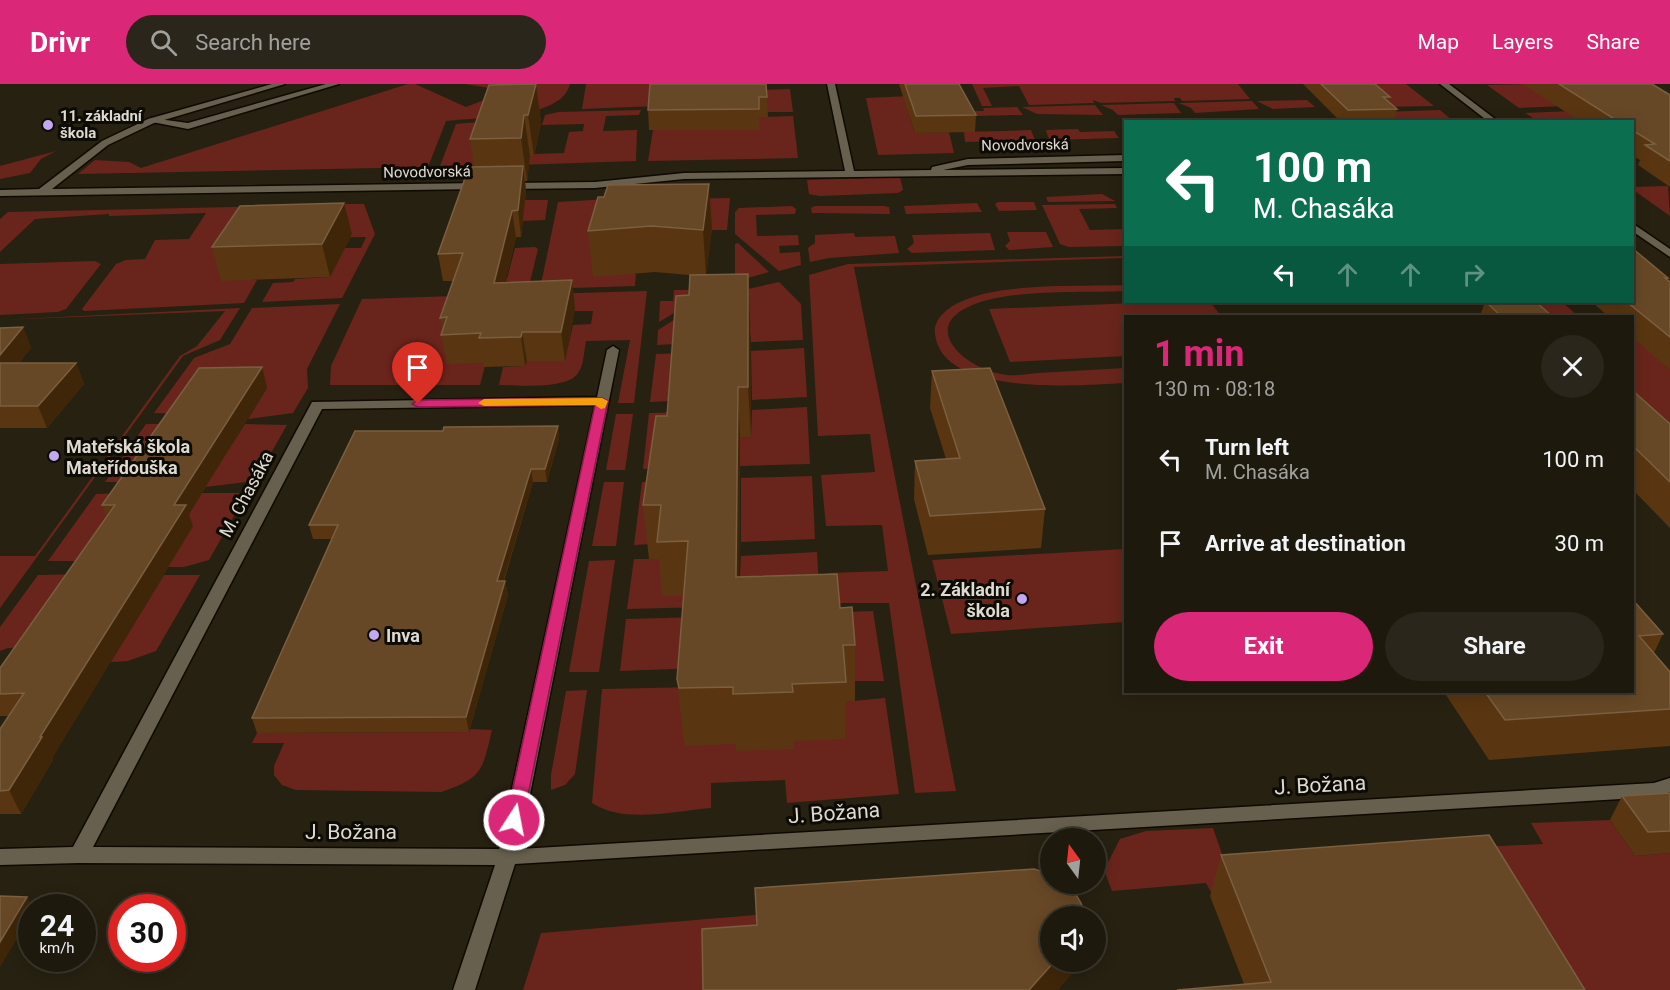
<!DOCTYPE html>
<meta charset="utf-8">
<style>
body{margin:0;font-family:Roboto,sans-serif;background:#2a261b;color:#f1f3f6;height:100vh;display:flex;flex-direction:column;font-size:22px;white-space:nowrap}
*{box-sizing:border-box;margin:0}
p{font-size:20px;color:#a0a09d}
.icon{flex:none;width:33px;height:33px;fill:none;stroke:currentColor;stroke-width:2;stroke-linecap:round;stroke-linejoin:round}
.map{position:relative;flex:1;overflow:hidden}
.panel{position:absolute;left:1124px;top:231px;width:510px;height:378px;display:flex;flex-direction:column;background:#1d190d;border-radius:0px;box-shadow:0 3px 15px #0003,0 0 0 2px #3b382e}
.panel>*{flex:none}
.top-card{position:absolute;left:1124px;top:36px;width:510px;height:183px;border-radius:0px;box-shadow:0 3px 15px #0003,0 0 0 2px #3b382e;background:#0b6e4f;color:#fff;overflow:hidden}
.needle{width:39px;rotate:345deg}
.buttons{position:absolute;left:1040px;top:744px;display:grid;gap:12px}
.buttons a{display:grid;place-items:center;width:66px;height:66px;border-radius:50%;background:#1d190d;box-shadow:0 3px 15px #0003,0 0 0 2px #3b382e;font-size:30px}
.speed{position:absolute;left:18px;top:810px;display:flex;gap:12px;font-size:30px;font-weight:700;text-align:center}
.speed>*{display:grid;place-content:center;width:78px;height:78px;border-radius:50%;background:#1d190d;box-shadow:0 3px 15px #0003,0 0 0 2px #3b382e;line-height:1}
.speed small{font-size:15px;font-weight:400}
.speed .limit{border:9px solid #d22;background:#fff;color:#111}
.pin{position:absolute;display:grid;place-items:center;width:51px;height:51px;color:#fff;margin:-62px -26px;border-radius:50% 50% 50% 0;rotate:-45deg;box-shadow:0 0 6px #0007}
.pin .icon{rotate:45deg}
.me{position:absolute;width:66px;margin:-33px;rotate:11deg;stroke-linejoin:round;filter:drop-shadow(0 0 4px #0008)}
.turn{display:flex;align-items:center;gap:21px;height:126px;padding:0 30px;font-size:27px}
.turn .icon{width:78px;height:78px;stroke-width:2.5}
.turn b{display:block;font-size:42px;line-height:51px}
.lanes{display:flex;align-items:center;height:57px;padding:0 30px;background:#0003;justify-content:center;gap:30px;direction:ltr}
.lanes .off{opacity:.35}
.round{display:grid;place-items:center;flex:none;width:63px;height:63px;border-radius:32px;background:#2a261b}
.overview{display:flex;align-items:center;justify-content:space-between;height:102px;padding:0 30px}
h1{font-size:36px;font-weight:700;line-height:45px;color:#db2777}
.button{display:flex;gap:12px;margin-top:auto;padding:12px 30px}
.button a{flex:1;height:69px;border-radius:36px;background:#db2777;color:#fff;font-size:24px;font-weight:700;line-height:69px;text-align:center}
.button a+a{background:#2a261b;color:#f1f3f6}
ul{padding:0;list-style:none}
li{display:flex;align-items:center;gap:18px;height:84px;padding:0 30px}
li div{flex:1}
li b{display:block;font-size:22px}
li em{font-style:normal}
header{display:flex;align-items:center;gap:36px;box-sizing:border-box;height:84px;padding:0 30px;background:#db2777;color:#fff}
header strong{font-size:28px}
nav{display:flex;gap:33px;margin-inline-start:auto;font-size:21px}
.search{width:420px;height:54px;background:#2a261b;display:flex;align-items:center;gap:15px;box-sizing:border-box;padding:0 21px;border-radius:33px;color:#a0a09d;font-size:22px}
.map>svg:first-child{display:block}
.green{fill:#69251b}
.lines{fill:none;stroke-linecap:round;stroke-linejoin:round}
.lane-casing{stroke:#0f0a01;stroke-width:3}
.street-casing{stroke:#0f0a01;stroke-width:3}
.lane{fill:#67604f;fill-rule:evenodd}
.street{fill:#67604f;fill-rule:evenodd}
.wall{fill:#593611}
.shaded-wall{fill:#3f2609}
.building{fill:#674826;stroke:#7a5f40;stroke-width:1.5}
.route{fill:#db2777;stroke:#8e194d;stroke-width:1.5}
.slow{fill:#f59e0b}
.poi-dot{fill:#c4a7f1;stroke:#0d0b05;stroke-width:2}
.labels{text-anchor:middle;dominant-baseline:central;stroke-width:6;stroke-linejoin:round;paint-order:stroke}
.far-poi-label{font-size:15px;font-weight:bold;fill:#dedad0;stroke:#0d0b05;text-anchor:start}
.far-street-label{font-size:15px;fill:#dedad0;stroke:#0d0b05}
.poi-label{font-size:18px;font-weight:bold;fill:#dedad0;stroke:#0d0b05;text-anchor:start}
.street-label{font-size:18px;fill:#dedad0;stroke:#0d0b05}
.near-street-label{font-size:21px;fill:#dedad0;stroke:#0d0b05}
</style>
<header>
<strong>Drivr</strong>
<div class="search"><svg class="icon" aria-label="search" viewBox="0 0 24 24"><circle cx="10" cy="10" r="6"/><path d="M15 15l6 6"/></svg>Search here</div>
<nav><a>Map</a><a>Layers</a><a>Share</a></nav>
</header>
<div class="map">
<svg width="1670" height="906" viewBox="0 0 1670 906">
<rect width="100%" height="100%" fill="#272111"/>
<path class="green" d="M408 0H415L466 23 508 7 465 0H570C562 36 477 33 446 37L428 83 78 90 95 76 129 78 141 84Z
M586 0H691L681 21 582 25Z
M972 0H1238L1250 15 1182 17 1180 14H1174L1175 17 1101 19 1093 16 1094 19 1029 21 1019 2 983 4 992 22H982Z
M1350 0H1406L1434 22 1374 23Z
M1531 0 1563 22 1519 24 1487 1Z
M790 5 793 28H759L758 6Z
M910 12V34L915 49 949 48 954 69 878 71 866 14Z
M1307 16 1315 23 1273 25 1257 17Z
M1252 17 1259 25 1195 29 1191 24 1179 19Z
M1174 19 1181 29 1118 31 1113 26 1101 21Z
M1095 21 1103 31 1037 30 1022 23Z
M1017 23 1023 31 973 32 971 27H984L983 24Z
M641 26 639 31 606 32 603 47 637 46 636 77 516 81 534 70 564 69 569 48 583 47 584 40 542 41 545 31 558 28Z
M1440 26 1453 37H1390L1380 28Z
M1571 27 1586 37H1538L1525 29Z
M793 32 798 74 648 77 653 46H759V33Z
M530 34 501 81 440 82 456 40Z
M1078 45 1080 48 1114 47 1119 54 1049 56 1046 46Z
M1031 46 1035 56 965 58 964 48Z
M56 67 41 75 30 89 0 95V82Z
M900 93 903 106 898 109 820 112 809 110 807 96Z
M1668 102 1670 132 1632 105V103Z
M1102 110 1115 117 1048 118 1046 113Z
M730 114 727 146H711L683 115Z
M609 115 636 186 635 202 540 205 558 118Z
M523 116H548L545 136 523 137Z
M998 118H1034L1037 126 999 127 995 120Z
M977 119 982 128 906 130 904 122Z
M336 120H364L375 150 342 214 262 218 273 199 293 198 295 195 330 193 345 164H361L366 153 316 154Z
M1115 120 1117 124 1079 125 1090 146 1125 145V162L1069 163 1060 160 1042 121Z
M321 121 222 196H257L244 219 84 227 82 225 116 180 126 176 145 175 155 156 189 155 206 129 109 132V130L35 135 0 168V135L8 128Z
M792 122 796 125 795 130 756 131 757 152 798 151 799 161 779 162 780 169 800 168 801 181 779 187 735 150V128L739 124Z
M815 122H884L889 123 890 130 812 129 811 124Z
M1007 148H1046L1053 163 1009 166 1005 162 1010 157Z
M854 149 855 153 895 152 899 169 829 174 810 178 808 164 815 159V151Z
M990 149 995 166 912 169 907 165 914 159 912 151Z
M738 159 769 188 744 195 735 194V160Z
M535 163 538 165 528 206 485 196 507 195 515 164Z
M1125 172V174L854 183 956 707 915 709 889 519H831L828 489 888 487 882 441 826 442 821 391 875 388 870 350 818 352 809 191 848 180Z
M95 177 101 180 66 225 58 228 0 231V180Z
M779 198 801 220 803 256 751 258 749 237 692 259 657 261 658 246 723 205H748Z
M1125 201V207C1082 209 1014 205 975 220 917 242 964 283 1001 290 1012 293 1027 290 1038 289 1067 287 1096 286 1125 284V299C1082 301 942 314 935 250 933 236 946 225 958 219 999 198 1078 203 1125 201Z
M674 206H712L659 238 660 217H673Z
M647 207 634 319H618L630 256 586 257C584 266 584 281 578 289 567 306 518 301 499 301L503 283 525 282 527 277 565 276 573 241 591 240 593 227H575V225L543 210Z
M516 210 486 278 480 301H330L331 282 362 215Z
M1158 218H1210L1221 232H1125V272L1010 278 989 225Z
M1497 218H1562L1578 232H1512Z
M340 220 307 285 308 304 293 329 248 335 267 304 239 283 209 284 188 330 154 329 194 274 230 260 252 224Z
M240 224 220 256 183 272 0 524V472H35L180 272 197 262 225 227 0 236Z
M1632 254 1638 256 1670 286V384L1632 347Z
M804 264 807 313 752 316 751 267Z
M691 269 689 316 650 318 656 270Z
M807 323 810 380 740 382V354L751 353 752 326Z
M688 328 658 384 643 385 649 329Z
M616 330H633L625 386H606Z
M146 340H181L141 398H105Z
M245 340 287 341 255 397 205 403Z
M812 392 815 455 741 458V394Z
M672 397 667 459 634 461 642 398Z
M604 398H624L616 462H592Z
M133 409 99 477H48L96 410Z
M202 409H247L209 476 184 483H168L193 442H182Z
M1125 465V538L951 550 932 476Z
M817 468 820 520 627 525 634 475H666L739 510 741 472Z
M615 476 599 588H569L589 477Z
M90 490 40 563 8 564 0 567V543L38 491Z
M164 491H200L156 567 128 577 111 578Z
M873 527 884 597H854L739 532Z
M700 533 698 584 620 587 626 535Z
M697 603 737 660 794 665V657L843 618 885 614 899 710 787 719 785 696 711 699V724C674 727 624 740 592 719L602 605Z
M587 606 575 690 565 701 551 706V691L566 607Z
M470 645 492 646C482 687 483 694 441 708L296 706 282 701 274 691V682L284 659H252L257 649 469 648Z
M1610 736 1635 772 1670 769V906H1540L1212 810 1206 799 1112 807 1104 786 1120 755 1146 747 1213 744 1224 776 1543 760 1531 739Z
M958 814 706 906H523L541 849Z"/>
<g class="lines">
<g class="lane-casing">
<path id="lane" d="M326 0H339L188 45 147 37 151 34 188 39Z"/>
</g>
<g class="street-casing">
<path id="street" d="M272 0H285L154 39 108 61 52 105 480 99 485 102 480 105 0 112V106L39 105 102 57 148 35Z
M827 0H835L854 87 931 86 932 83 968 75 1125 71V77L968 81 943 86 1125 84V90L684 95 595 104 507 105 502 102 507 99 595 98 684 89 845 87Z
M1440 0H1449L1499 38H1489Z
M1632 139 1670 165V173L1632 147Z
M613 262 619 266 519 765 1654 699 1670 694V708L1654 713 515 780 475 906H453L495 781 79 779 0 781V765L73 763 312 318 597 313 607 266ZM595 321 499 765 93 763 322 325Z"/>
</g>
<use href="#lane" class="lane"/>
<use href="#street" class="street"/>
</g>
<path class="wall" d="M536 0 541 39 534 72H530L527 97H525L526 107 521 153H516L505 199 572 196 575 224 565 277H527L525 282 484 283 483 279 447 280 441 251 442 246 440 234 453 197H443L438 170 474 83 470 55Z
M650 0 767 13 768 33H759L760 46H649L648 26Z
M899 0H959L976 31 975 48 915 49Z
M1303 0H1375L1390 13 1389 18 1397 25 1394 38H1341Z
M1523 0H1652L1670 11V103L1638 81 1640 76 1632 71V38H1581Z
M598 113 712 144 706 191 750 237 751 353 740 354 739 493 840 524 855 561V617L846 618 845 655 794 657V665L736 667V660L685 662 683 651 677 595 684 512H662L659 475H649L643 421 667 332 689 211V191L655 188 593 193 588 147Z
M352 150 330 193 221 197 212 163Z
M1632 164 1668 194 1667 196 1670 198V286L1632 253V232H1608L1593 219 1585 220 1582 218H1632Z
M1485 218H1536L1552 232H1480Z
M23 243 31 264 19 279H76L84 300 47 344H0V244Z
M932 287 1045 425 1041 464 928 471 914 415 915 377 946 375 930 324Z
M267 303 189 430 193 442 52 674 53 676 21 730H0V645L8 632H0V584L106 433 102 421Z
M1632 306 1670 340V444L1632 405Z
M558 342 559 355 547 398H533L504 497H505L508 511 469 648 257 649 252 634 332 455H313L309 441 443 347Z
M1632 515 1663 550 1654 569 1670 588V662L1489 676 1444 608H1632Z
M1670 709V769L1635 772 1610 736 1622 712Z
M1221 771 1585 906 1244 900 1210 812Z"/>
<path class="shaded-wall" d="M536 0 541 39 534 72 528 31Z
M524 31 530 72 527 97 521 54Z
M523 82 526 107 521 153 518 126Z
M709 100 712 144 706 193 703 146Z
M344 119 352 150 330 193 322 160Z
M512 127 516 153 499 227 494 199Z
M748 190 750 237 751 353 748 303Z
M572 196 575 224 565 277 561 248Z
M23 243 31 264 2 300 0 296V271Z
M522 248 527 277 525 282 521 253Z
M76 279 84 300 47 344 38 322Z
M262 283 267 303 189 430 193 442 52 674 53 676 21 730 9 706 174 421Z
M738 303 740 354 739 549 736 493Z
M558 342 559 355 547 398 545 385Z
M531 385 533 398 499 511 497 497Z
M505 497 508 511 469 648 466 633Z
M27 813 33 824H32V830L0 883V858Z
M1054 878H1076L1072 890 1058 906H1029Z"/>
<path class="building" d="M536 0 528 31H524L521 54 470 55 489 1Z
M650 0H766L767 13H759V25L648 26Z
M905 0H959L976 31 916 32Z
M1321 0H1375L1390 13H1383L1397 25 1348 26Z
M1559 0H1652L1670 11V77L1645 61 1655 60 1632 46V38H1619Z
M523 82 518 126 512 127 494 199 572 196 561 248H522L521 253 479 254 481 249 441 251 447 233 440 234 463 169 438 170 469 83Z
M709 100 703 146 651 142 588 147 598 113H604L608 101Z
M344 119 322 160 212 163 240 122Z
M1632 164 1668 194H1665L1670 198V253L1627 218H1632Z
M748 190V303H738L736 493 837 490 840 524 852 523 855 561H843L846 598 792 600 793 608 733 610V603L679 604 677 595 688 457 657 458 661 421H643L656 332H667L676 212 689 211 690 191Z
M1486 218H1536L1552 232H1501Z
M23 243 0 271V244Z
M0 279H76L38 322H0Z
M262 283 174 421H186L40 653H42L9 706 0 707V645L24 609 0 610V584L115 421H102L199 284Z
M990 284 1045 425 930 432 915 377 960 374 932 287Z
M1632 306 1670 340V398L1632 361Z
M558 342 545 385H531L497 497H505L466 633 252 634 338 441H309L355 347H443L444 343Z
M1632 515 1663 550 1639 552 1670 588V625L1505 636 1485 608H1632Z
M1670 709V747L1648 748 1622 712Z
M1489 751 1585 906H1177L1271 898 1221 771Z
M1034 785 1050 790V800H1065L1072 804 1081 819 1085 832H1050V878H1054L1029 906H703L702 845 757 841 755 804Z
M0 812 27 813 0 858Z"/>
<path class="route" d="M602 314 608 317 523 736 520 741H508L506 736 595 321 418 323 412 320 418 316Z"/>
<path class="slow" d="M602 314 608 317 605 324 601 325 595 321 484 322 478 319 484 315Z"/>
<g class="poi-dot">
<circle cx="48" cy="41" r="6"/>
<circle cx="54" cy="372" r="6"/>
<circle cx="1022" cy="515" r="6"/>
<circle cx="374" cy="551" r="6"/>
</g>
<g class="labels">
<g class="far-poi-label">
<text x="60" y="32">11. základní<tspan x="60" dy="17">škola</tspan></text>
</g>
<g class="far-street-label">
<text transform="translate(1025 61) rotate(-1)">Novodvorská</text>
<text transform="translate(427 88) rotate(-1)">Novodvorská</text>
</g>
<g class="poi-label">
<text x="66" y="362">Mateřská škola<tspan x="66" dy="21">Mateřídouška</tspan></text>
<text x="1010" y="505" text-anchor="end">2. Základní<tspan x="1010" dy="21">škola</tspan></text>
<text x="386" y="551">Inva</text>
</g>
<g class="street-label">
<text transform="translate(246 410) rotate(-62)">M. Chasáka</text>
</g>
<g class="near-street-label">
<text transform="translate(1320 701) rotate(-3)">J. Božana</text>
<text transform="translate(834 729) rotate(-4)">J. Božana</text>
<text x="351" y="748">J. Božana</text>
</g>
</g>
</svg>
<div class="buttons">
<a><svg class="needle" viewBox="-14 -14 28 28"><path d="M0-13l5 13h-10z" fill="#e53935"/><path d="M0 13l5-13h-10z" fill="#a0a09d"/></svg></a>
<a><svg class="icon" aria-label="sound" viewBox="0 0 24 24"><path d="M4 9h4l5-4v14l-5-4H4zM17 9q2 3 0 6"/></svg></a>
</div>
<div class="speed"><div>24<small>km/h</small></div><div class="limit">30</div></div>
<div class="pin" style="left:418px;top:320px;background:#d93025"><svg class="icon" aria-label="arrive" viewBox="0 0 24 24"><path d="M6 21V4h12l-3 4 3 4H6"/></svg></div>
<svg class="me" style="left:514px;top:736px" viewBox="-20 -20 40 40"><circle r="17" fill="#db2777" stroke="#fff" stroke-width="3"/><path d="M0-11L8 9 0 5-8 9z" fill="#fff"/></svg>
<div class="top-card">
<div class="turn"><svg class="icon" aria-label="left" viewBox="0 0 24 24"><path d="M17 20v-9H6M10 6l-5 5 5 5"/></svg><div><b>100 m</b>M. Chasáka</div></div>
<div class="lanes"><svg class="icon" aria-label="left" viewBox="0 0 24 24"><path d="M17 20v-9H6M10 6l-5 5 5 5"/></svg><svg class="icon off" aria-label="ahead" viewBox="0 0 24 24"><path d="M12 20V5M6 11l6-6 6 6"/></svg><svg class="icon off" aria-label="ahead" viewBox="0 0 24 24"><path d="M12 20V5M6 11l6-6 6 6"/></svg><svg class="icon off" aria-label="right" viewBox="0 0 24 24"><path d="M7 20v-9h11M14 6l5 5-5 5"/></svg></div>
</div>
<section class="panel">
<div class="overview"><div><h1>1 min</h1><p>130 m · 08:18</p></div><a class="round"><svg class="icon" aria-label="close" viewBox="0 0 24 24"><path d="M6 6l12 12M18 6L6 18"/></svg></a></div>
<ul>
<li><svg class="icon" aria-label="left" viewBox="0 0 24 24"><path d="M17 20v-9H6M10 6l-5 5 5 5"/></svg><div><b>Turn left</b><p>M. Chasáka</p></div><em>100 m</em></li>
<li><svg class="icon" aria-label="arrive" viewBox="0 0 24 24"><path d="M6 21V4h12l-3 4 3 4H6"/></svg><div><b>Arrive at destination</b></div><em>30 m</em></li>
</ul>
<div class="button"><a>Exit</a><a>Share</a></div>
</section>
</div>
